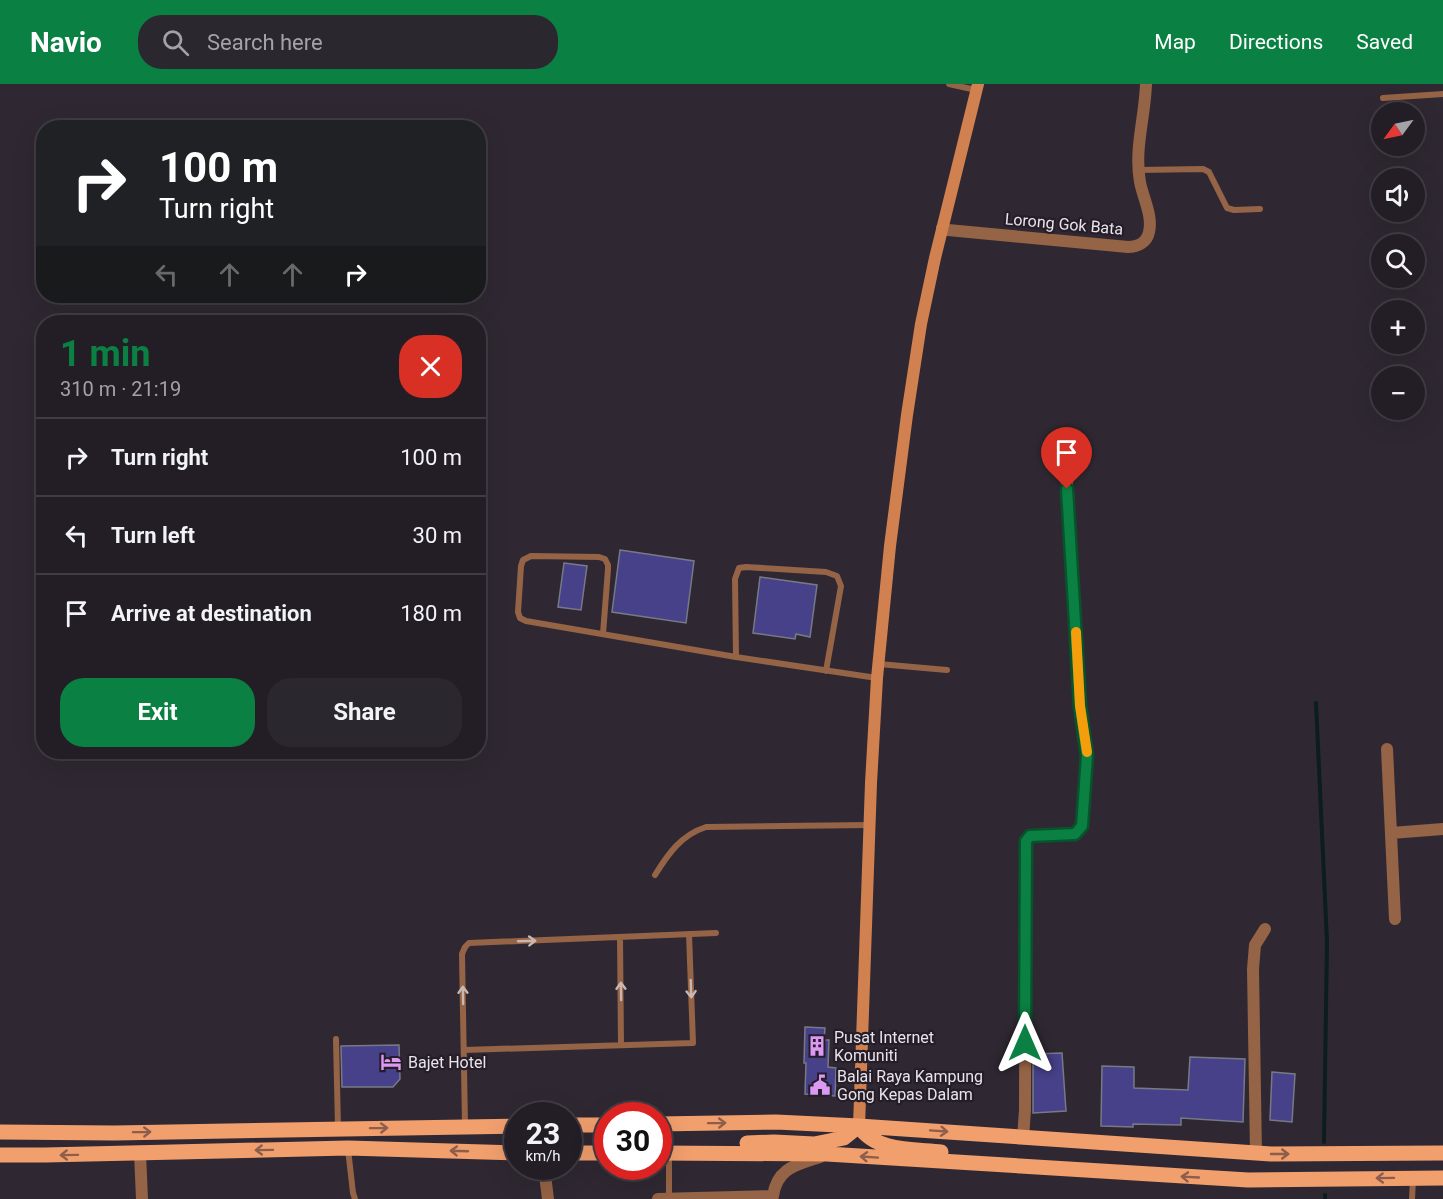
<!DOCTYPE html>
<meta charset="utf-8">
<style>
body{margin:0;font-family:Roboto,sans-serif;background:#2b272e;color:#f1f3f6;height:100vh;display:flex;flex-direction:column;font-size:22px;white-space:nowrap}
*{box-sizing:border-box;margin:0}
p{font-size:20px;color:#a3a2a7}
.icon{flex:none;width:33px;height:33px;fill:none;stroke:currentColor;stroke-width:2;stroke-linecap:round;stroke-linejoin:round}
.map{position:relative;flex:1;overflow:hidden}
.sheet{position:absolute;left:36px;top:231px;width:450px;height:444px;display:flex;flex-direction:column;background:#231e26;border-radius:24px;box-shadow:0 6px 24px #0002,0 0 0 2px #403c43}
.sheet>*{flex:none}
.guide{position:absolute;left:36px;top:36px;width:450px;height:183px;border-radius:24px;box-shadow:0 6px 24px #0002,0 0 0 2px #403c43;background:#202124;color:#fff;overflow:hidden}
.needle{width:39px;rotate:237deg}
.buttons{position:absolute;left:1371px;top:18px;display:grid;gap:12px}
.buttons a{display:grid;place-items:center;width:54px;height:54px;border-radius:50%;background:#231e26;box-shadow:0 6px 24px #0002,0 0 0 2px #403c43;font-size:30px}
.speed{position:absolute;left:504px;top:1018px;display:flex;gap:12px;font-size:30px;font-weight:700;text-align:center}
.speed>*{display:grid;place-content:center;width:78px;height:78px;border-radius:50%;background:#231e26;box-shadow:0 6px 24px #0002,0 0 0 2px #403c43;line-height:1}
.speed small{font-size:15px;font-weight:400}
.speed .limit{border:9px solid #d22;background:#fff;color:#111}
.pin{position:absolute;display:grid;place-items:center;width:51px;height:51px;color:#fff;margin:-62px -26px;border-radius:50% 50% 50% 0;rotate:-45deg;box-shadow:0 0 6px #0007}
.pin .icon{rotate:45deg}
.me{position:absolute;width:66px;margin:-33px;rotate:0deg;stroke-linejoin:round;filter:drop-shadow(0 0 4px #0008)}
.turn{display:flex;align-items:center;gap:21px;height:126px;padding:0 24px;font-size:27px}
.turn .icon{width:78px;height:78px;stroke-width:2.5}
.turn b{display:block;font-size:42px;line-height:51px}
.lanes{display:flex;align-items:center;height:57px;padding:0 24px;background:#0003;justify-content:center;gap:30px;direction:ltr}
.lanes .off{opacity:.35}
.round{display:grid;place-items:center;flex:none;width:63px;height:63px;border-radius:24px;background:#2b272e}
.overview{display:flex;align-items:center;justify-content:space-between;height:102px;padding:0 24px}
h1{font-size:36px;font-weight:700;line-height:45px;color:#0b8043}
.action{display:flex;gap:12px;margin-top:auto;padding:12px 24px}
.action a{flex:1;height:69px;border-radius:24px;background:#0b8043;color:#fff;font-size:24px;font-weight:700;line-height:69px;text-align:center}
.action a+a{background:#2b272e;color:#f1f3f6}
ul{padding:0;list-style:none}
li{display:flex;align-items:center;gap:18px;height:78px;padding:0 24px;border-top:2px solid #403c43}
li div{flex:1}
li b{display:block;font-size:22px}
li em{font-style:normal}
header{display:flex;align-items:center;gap:36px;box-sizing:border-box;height:84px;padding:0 30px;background:#0b8043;color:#fff}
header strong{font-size:28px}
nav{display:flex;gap:33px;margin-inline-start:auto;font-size:21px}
.search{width:420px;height:54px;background:#2b272e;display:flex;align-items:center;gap:15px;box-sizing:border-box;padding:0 21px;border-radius:24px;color:#a3a2a7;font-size:22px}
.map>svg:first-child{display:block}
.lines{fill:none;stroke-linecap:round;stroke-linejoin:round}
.stream{stroke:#0c1d1e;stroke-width:4}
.building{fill:#464188;stroke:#787986;stroke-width:1.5}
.service{stroke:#956345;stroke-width:6}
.minor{stroke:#956345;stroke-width:12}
.secondary{stroke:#d18150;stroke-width:12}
.primary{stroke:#f29f6e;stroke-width:15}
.oneway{stroke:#cbb7b0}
.oneway2{stroke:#8c5e4b}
.route-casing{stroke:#07532c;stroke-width:15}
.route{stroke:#0b8043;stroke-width:10}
.slow{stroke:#f59e0b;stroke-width:10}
.labels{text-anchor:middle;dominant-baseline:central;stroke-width:4.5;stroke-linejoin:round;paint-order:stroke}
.street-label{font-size:16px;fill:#e8e4ea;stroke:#251e28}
.poi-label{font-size:16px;fill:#e8e4ea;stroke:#251e28;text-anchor:start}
</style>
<header>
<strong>Navio</strong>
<div class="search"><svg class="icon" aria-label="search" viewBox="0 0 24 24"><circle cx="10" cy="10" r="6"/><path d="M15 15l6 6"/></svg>Search here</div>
<nav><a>Map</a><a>Directions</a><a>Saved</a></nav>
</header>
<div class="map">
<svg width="1443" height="1115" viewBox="0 0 1443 1115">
<rect width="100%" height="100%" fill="#2f2832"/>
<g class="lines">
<path class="stream" d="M1316 619 1327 858 1324 1058
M1325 1111V1115"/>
</g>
<path class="building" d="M620 466 694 477 686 539 612 528Z
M564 479 587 482 581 526 558 523Z
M760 493 817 501 810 553 796 550 795 555 753 549Z
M805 943 825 944 824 956H829L828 983 836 984 835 1012 805 1010 806 979H804Z
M399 961 400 995 393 1003H342L341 962Z
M1062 969 1066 1027 1033 1029V970Z
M1190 973 1245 975 1243 1038 1181 1034V1041L1133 1040V1043L1101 1042 1102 982 1134 983V1004L1188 1006Z
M1272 988 1295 990 1292 1038 1270 1036Z"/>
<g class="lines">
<path class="service" d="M949 0 976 6
M1383 14 1443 10
M1138 86 1203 85 1209 88 1227 124 1234 126 1260 125
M603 550 608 485V481L605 475 599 473 531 472 523 476 521 482 518 528 520 534 526 537 736 573 877 594
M736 573 735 495 739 484 746 483 826 488 837 492 841 502 826 587
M879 580 947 586
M655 791C668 770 681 751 706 743L869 741
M620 853 621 961
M336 955 338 1044
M464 966 693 959 689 850
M465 1041 462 870 465 863 469 859 716 849
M348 1065 353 1109 355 1115
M669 1070V1114
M1412 1115 1413 1095"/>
<path class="minor" d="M942 144 948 146 1128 163C1138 163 1147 158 1149 148 1153 132 1143 114 1140 98 1134 65 1145 33 1146 0
M1387 665 1395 835
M1391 749 1443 745
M1023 1054 1025 1026 1026 757 1030 752 1075 750C1081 746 1082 741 1083 735L1087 672 1080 622 1066 384
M140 1069 142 1115
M1256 1069 1253 885 1255 861 1265 845
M544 1083 548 1115
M658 1115 773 1112C777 1084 796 1081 820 1073"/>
<path class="secondary" d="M859 1042 871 699 877 594 890 462 907 331 921 240 935 174 978 0"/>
<path class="primary" d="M658 1040 776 1038 859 1042 1271 1070 1443 1069
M568 1041H608
M859 1042C875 1068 914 1065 941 1068
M0 1048 115 1049 518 1042
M747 1059 774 1058 814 1060 844 1054 859 1042
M568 1069H608
M658 1069 827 1070 1248 1096 1443 1094
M0 1071H45L348 1064 518 1069"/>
</g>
<defs><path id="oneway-shaft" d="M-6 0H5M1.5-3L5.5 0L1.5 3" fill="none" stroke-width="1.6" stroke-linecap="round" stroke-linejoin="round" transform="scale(1.5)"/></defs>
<g class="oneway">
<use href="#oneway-shaft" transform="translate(527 857) rotate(-2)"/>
<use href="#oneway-shaft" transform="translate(691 905) rotate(88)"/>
<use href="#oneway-shaft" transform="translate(621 907) rotate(-91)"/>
<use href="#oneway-shaft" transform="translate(463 911) rotate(-91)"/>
</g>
<g class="oneway2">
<use href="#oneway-shaft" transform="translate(717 1039) rotate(-1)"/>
<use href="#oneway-shaft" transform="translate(379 1044) rotate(-1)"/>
<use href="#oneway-shaft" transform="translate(939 1047) rotate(4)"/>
<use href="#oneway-shaft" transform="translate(142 1048) rotate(-1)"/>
<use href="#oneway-shaft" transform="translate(264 1066) rotate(179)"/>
<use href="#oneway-shaft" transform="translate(459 1067) rotate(-178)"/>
<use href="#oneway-shaft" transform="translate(1280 1070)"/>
<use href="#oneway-shaft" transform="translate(69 1071) rotate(179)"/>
<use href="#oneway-shaft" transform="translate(869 1073) rotate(-176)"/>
<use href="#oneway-shaft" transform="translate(1190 1093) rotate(-177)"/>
<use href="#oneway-shaft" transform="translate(1385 1094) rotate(179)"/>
</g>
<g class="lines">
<g class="route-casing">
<path id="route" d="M1025 959 1026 757 1030 752 1075 750 1082 742 1087 672 1080 622 1067 405"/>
</g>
<use href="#route" class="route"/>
<path class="slow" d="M1076 548 1080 622 1087 668"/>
</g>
<defs>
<g id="building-bare" transform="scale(1.62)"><path d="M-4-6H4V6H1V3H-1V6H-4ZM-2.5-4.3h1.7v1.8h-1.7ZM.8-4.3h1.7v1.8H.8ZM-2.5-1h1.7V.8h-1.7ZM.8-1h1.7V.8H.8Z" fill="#dc99f4" stroke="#251e28" stroke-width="2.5" paint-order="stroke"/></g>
<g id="hotel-bare" transform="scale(1.62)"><path d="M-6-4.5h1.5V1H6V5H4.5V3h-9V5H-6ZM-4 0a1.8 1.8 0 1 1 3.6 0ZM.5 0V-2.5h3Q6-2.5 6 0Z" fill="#dc99f4" stroke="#251e28" stroke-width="2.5" paint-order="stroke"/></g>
<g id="civic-bare" transform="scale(1.62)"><path d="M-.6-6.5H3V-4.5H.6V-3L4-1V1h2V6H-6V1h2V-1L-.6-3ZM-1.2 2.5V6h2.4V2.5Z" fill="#dc99f4" stroke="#251e28" stroke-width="2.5" paint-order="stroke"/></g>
</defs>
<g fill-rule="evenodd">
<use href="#building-bare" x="817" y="962"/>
<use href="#hotel-bare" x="391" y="978"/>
<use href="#civic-bare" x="820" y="1001"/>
</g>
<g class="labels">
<g class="street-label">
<text transform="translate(1064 140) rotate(5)">Lorong Gok Bata</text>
</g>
<g class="poi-label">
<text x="834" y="953">Pusat Internet<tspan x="834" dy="18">Komuniti</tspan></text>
<text x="408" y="978">Bajet Hotel</text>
<text x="837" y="992">Balai Raya Kampung<tspan x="837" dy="18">Gong Kepas Dalam</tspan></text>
</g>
</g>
</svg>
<div class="buttons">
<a><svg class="needle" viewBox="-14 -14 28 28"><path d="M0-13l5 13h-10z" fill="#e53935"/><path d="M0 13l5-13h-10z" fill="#a3a2a7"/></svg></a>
<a><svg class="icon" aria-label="sound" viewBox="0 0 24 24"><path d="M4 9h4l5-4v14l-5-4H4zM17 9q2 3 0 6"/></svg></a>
<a><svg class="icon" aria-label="search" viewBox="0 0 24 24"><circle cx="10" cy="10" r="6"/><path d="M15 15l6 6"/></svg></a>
<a>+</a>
<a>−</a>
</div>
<div class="speed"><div>23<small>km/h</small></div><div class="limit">30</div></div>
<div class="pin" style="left:1067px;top:405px;background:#d93025"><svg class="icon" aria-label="arrive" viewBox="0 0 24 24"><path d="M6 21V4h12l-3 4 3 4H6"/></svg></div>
<svg class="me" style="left:1025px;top:959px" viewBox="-20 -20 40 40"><path d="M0-17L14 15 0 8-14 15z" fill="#0b8043" stroke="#fff" stroke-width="4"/></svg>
<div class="guide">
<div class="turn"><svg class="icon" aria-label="right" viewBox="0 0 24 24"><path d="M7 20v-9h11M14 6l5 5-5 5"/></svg><div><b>100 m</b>Turn right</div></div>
<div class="lanes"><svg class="icon off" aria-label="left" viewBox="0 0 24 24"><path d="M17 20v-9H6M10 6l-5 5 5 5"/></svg><svg class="icon off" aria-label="ahead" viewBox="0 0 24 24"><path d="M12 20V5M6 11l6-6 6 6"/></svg><svg class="icon off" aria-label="ahead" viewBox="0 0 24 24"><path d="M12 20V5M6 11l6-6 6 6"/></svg><svg class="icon" aria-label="right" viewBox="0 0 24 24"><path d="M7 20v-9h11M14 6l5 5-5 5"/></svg></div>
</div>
<section class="sheet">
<div class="overview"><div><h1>1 min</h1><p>310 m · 21:19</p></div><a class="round" style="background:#d93025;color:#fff"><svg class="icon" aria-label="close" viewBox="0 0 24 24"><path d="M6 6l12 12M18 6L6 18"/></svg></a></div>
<ul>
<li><svg class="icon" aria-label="right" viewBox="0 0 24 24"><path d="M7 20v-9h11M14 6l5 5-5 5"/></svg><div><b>Turn right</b></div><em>100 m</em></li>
<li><svg class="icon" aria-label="left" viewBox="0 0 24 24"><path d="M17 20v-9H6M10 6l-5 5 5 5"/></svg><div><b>Turn left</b></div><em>30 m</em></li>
<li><svg class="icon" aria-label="arrive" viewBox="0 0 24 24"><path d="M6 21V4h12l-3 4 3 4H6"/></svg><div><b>Arrive at destination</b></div><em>180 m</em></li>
</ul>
<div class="action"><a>Exit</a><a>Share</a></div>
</section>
</div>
